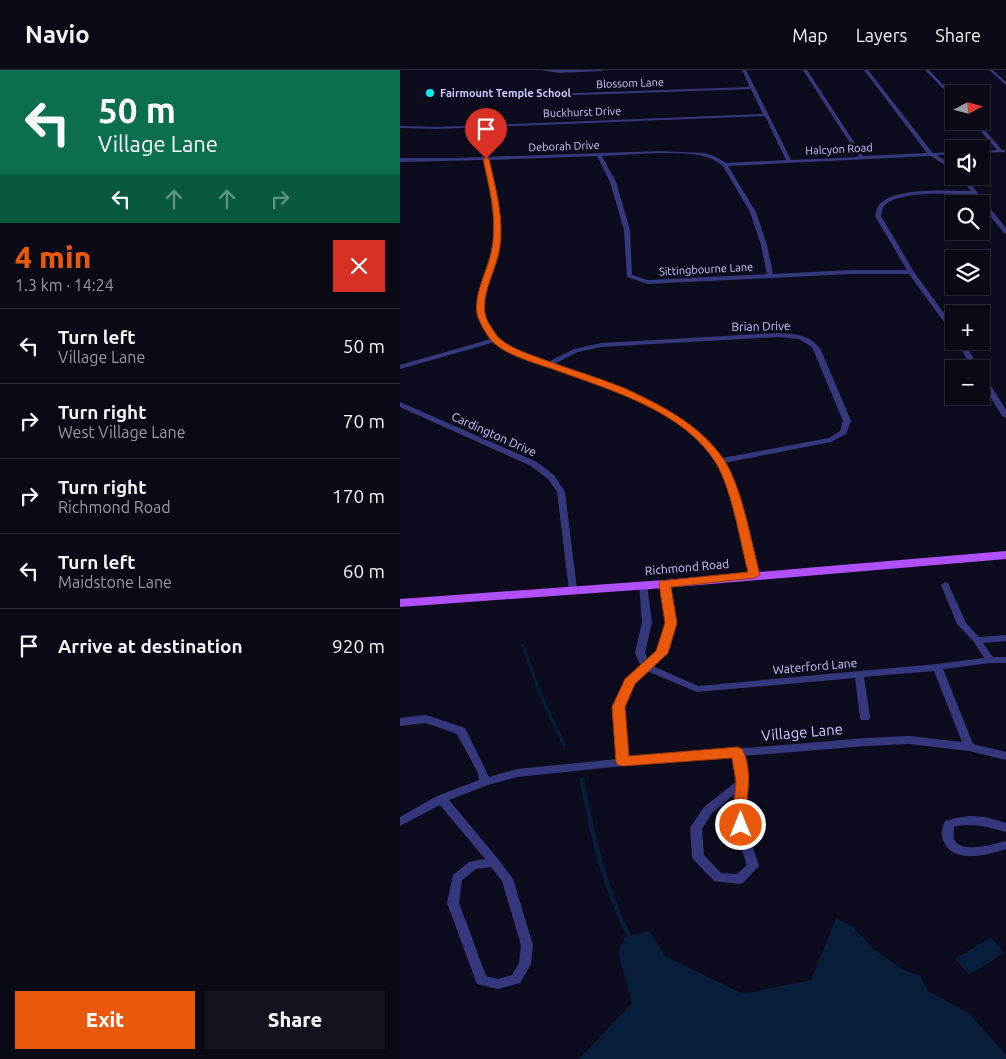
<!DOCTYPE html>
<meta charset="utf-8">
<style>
body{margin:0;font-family:Ubuntu,sans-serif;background:#13121f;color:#f1f3f6;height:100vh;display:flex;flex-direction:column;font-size:19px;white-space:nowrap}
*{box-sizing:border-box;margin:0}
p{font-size:16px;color:#999aa1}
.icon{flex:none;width:28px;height:28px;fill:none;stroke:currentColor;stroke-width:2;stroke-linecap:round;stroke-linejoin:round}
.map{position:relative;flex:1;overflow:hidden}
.drawer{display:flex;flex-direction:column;background:#0a0916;width:400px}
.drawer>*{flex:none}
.guide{background:#0b6e4f;color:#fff;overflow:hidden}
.needle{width:32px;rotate:83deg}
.tools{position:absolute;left:545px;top:15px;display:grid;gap:10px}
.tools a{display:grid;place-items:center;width:45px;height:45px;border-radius:0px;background:#0a0916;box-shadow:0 1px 4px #0004,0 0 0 1px #2a2a35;font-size:25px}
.pin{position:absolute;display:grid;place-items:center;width:42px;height:42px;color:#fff;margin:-51px -21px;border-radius:50% 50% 50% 0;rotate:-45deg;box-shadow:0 0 5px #0007}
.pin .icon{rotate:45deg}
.me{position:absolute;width:55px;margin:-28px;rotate:0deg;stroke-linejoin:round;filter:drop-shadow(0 0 4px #0008)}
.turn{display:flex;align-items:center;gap:18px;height:105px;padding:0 15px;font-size:22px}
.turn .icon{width:65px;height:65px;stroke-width:2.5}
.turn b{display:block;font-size:35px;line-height:42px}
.lanes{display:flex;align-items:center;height:48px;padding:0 15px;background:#0003;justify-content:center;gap:25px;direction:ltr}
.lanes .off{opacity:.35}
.round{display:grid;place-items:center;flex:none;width:52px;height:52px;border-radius:0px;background:#13121f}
.overview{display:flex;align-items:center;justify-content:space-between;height:85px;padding:0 15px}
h1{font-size:30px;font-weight:800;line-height:38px;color:#ea580c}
.primary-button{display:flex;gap:10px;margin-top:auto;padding:10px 15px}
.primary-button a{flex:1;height:58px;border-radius:0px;background:#ea580c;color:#fff;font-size:20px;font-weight:800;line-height:58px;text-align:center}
.primary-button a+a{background:#13121f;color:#f1f3f6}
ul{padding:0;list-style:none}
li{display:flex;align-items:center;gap:15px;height:75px;padding:0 15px;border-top:1px solid #2a2a35}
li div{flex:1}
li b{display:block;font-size:19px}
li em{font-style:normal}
header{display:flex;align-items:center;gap:30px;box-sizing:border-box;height:70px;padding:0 25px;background:#0a0916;border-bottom:1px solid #2a2a35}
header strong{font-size:24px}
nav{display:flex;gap:28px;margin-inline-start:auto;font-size:18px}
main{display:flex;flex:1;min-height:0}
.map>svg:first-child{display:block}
.water{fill:#081e3b}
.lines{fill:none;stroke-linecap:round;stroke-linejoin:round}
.stream-far1{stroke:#081e3b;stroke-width:3}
.stream{stroke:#081e3b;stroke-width:4.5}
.street{fill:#36387e;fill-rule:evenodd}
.primary{fill:#b050ff;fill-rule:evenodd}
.route{fill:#ea580c;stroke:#983908}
.poi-dot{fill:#00eef4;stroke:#0d0c1e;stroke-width:2}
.labels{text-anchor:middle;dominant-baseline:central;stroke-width:5;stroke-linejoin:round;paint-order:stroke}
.far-street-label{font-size:11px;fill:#cbc9ff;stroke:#0d0c1e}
.far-poi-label{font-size:11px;font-weight:bold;fill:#cbc9ff;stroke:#0d0c1e;text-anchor:start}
.street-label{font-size:12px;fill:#cbc9ff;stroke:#0d0c1e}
.near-street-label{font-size:15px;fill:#cbc9ff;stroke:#0d0c1e}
</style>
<header>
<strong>Navio</strong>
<nav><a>Map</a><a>Layers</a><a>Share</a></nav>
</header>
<main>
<section class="drawer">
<div class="guide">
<div class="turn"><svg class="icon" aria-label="left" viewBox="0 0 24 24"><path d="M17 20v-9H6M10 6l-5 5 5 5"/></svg><div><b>50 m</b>Village Lane</div></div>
<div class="lanes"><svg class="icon" aria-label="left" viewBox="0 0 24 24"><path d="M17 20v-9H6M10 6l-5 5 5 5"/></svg><svg class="icon off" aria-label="ahead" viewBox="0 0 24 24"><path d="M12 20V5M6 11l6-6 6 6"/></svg><svg class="icon off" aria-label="ahead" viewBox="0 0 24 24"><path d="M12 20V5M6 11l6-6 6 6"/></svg><svg class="icon off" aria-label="right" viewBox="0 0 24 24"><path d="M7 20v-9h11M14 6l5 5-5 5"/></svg></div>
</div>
<div class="overview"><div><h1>4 min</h1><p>1.3 km · 14:24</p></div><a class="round" style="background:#d93025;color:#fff"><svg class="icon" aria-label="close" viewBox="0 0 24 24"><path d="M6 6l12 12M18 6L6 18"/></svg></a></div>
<ul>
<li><svg class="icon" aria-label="left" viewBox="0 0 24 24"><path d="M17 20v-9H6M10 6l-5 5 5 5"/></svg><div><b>Turn left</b><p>Village Lane</p></div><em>50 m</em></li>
<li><svg class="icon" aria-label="right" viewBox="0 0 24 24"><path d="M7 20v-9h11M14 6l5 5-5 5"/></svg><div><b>Turn right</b><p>West Village Lane</p></div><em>70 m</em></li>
<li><svg class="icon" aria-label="right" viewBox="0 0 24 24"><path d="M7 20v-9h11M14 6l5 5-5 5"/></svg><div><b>Turn right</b><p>Richmond Road</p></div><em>170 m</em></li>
<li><svg class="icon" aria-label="left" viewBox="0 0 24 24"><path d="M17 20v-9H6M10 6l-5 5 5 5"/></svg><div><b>Turn left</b><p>Maidstone Lane</p></div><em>60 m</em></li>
<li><svg class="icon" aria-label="arrive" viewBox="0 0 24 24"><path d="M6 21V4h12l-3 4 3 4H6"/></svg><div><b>Arrive at destination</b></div><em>920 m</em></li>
</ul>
<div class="primary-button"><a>Exit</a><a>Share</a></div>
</section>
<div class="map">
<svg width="606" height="989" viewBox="0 0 606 989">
<rect width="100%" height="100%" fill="#0d0c1e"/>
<path class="water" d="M436 848 453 857 473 879 502 899 520 906 528 921 569 943 606 985V989H179L232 933 218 882 225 867 249 861 265 886 343 924 411 910Z
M591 867 604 883 569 905 555 889Z"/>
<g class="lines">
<path class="stream-far1" d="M123 575 139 621 164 675"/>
<path class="stream" d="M182 710C192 764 204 817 229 866"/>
<path class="street" d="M140 0H204L202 1 159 3Z
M342 0H346L391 90 459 87 403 0H407L463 86 527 83 464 0H468L531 81 533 83 554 82V84L537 85 554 97V101L531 86 328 96 356 142 367 175 373 204 451 200H507L475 146C476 142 477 138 479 135 494 117 549 121 571 121L559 106H564L606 158V164L604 163 573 125C552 124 501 120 485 135 482 138 482 142 481 146L514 202 554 257V264L552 263 509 204H451L248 214 227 207 224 160 210 112 197 86 89 90C93 116 102 143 100 169 98 186 91 201 87 217 74 267 110 278 148 292L174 279 201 273 379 263C396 264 411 265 421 280L451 351 446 364 431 372 324 393C345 427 350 467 359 505L355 508 351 505C343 471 338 434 322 402 294 348 230 325 176 306 153 298 112 287 95 272L0 299V295L91 269C61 232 94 200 94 159 94 136 87 113 84 90L0 92V88H54L259 81 304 83 314 86 326 93 386 90 365 46 37 59 0 58V56L37 57 363 44 351 19 121 27 105 24 107 23 121 25 350 17ZM259 83C280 84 306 81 323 96L350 142 361 175 367 204 248 210 232 205 230 160 216 112 202 86ZM379 267 399 269 412 277 443 351 440 361 429 368 322 388C280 333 217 316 154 294L178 282 201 277Z
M525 0H529L554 26V30Z
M589 0H593L606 12V15Z
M572 51H577L602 80H605V82L581 83V81L597 80Z
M556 271H563L580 299H573Z
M581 304 585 306 606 340V348L602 346 581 312Z
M0 332 137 392 154 405 165 422 177 520 176 522 173 523 169 520 157 422 148 409 131 396 0 337Z
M264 511 268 514 276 553 267 583 253 596 298 616 537 594 584 588 574 572 557 554 541 515 545 512 548 513 566 553 579 567 606 565V571L583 573 593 587H606V593H590L543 599 573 674 606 682V690L569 681 509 674 466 676 343 686 348 712 345 745 349 766 359 796 344 812 340 814 314 811 294 790 292 787 290 758 304 737 337 711 333 687 223 696 117 707 88 715 49 730 98 789 113 809 133 875 131 894 120 913 98 919 77 914 47 833 53 805 69 792 85 789 40 735 0 756V747L37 726 79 710 78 703 57 664 26 653 0 656V648L26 645 65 658 89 707 117 699 217 689 214 637 226 610 241 596 235 583 242 552 239 515 243 512 247 515 252 552 245 583 248 590 258 582 266 553 260 514ZM247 601 297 622 455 608 460 647 461 650H469L470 647 464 607 534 601 562 672 509 666 466 668 228 688 224 637 233 614ZM336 723 333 745 337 766 347 795 337 804 321 803 304 785 302 759 312 743ZM91 797 102 811 121 875 119 893 112 905 98 909 86 906 59 833 62 810 76 799Z
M570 746 585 747 606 753V762C589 757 574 753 556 756L554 757C554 762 552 768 556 772 565 783 595 774 606 771V779C587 785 552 795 543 770 541 764 542 757 545 751L556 748Z"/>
<path class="primary" d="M606 481V489L264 518 0 537V529L264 510Z"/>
</g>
<path class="route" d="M86 87 89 89C96 120 105 151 99 182 95 203 77 231 88 252 91 257 95 263 98 267 109 278 129 284 142 289 169 299 197 307 224 318 261 335 301 355 324 390 342 417 351 472 360 505L355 508 271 517 277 553 268 583 235 614 225 637 229 686 338 677 342 679C353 699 347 723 346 744 346 750 349 754 346 759L341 761 336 759C328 744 336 728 336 712 335 704 333 696 332 688L223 696 218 695 216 692 212 637 225 609 256 581 265 553 259 514 260 511 348 502C340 471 332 420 316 393 285 342 211 320 158 301 139 294 106 286 92 271 88 267 83 258 80 252 69 232 87 203 91 183 98 151 90 120 83 89Z"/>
<circle class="poi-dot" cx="30" cy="23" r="5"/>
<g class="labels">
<g class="far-street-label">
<text transform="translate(230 13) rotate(-2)">Blossom Lane</text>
<text transform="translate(182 42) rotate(-2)">Buckhurst Drive</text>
<text transform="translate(164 76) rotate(-2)">Deborah Drive</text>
<text transform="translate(439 79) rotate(-3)">Halcyon Road</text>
<text transform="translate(306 199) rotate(-3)">Sittingbourne Lane</text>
</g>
<g class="far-poi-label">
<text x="40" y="23">Fairmount Temple School</text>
</g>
<g class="street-label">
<text transform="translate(361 256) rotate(-1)">Brian Drive</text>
<text transform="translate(94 364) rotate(24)">Cardington Drive</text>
<text transform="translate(287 497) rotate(-5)">Richmond Road</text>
<text transform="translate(415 596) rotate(-5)">Waterford Lane</text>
</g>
<g class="near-street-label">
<text transform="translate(402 662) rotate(-5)">Village Lane</text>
</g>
</g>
</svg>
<div class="tools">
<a><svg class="needle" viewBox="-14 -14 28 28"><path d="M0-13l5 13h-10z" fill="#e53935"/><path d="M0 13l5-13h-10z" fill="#999aa1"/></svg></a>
<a><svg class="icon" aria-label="sound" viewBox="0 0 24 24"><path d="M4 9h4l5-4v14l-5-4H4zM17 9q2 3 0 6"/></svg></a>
<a><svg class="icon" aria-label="search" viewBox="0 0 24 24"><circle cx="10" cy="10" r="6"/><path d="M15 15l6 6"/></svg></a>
<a><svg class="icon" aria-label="layers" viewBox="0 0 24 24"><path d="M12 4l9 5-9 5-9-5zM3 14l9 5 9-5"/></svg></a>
<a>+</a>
<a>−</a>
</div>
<div class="pin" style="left:86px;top:89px;background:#d93025"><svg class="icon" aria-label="arrive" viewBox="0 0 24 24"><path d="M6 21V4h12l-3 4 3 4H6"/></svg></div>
<svg class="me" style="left:341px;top:755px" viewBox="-20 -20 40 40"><circle r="17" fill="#ea580c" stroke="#fff" stroke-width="3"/><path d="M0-11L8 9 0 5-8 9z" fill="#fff"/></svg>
</div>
</main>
